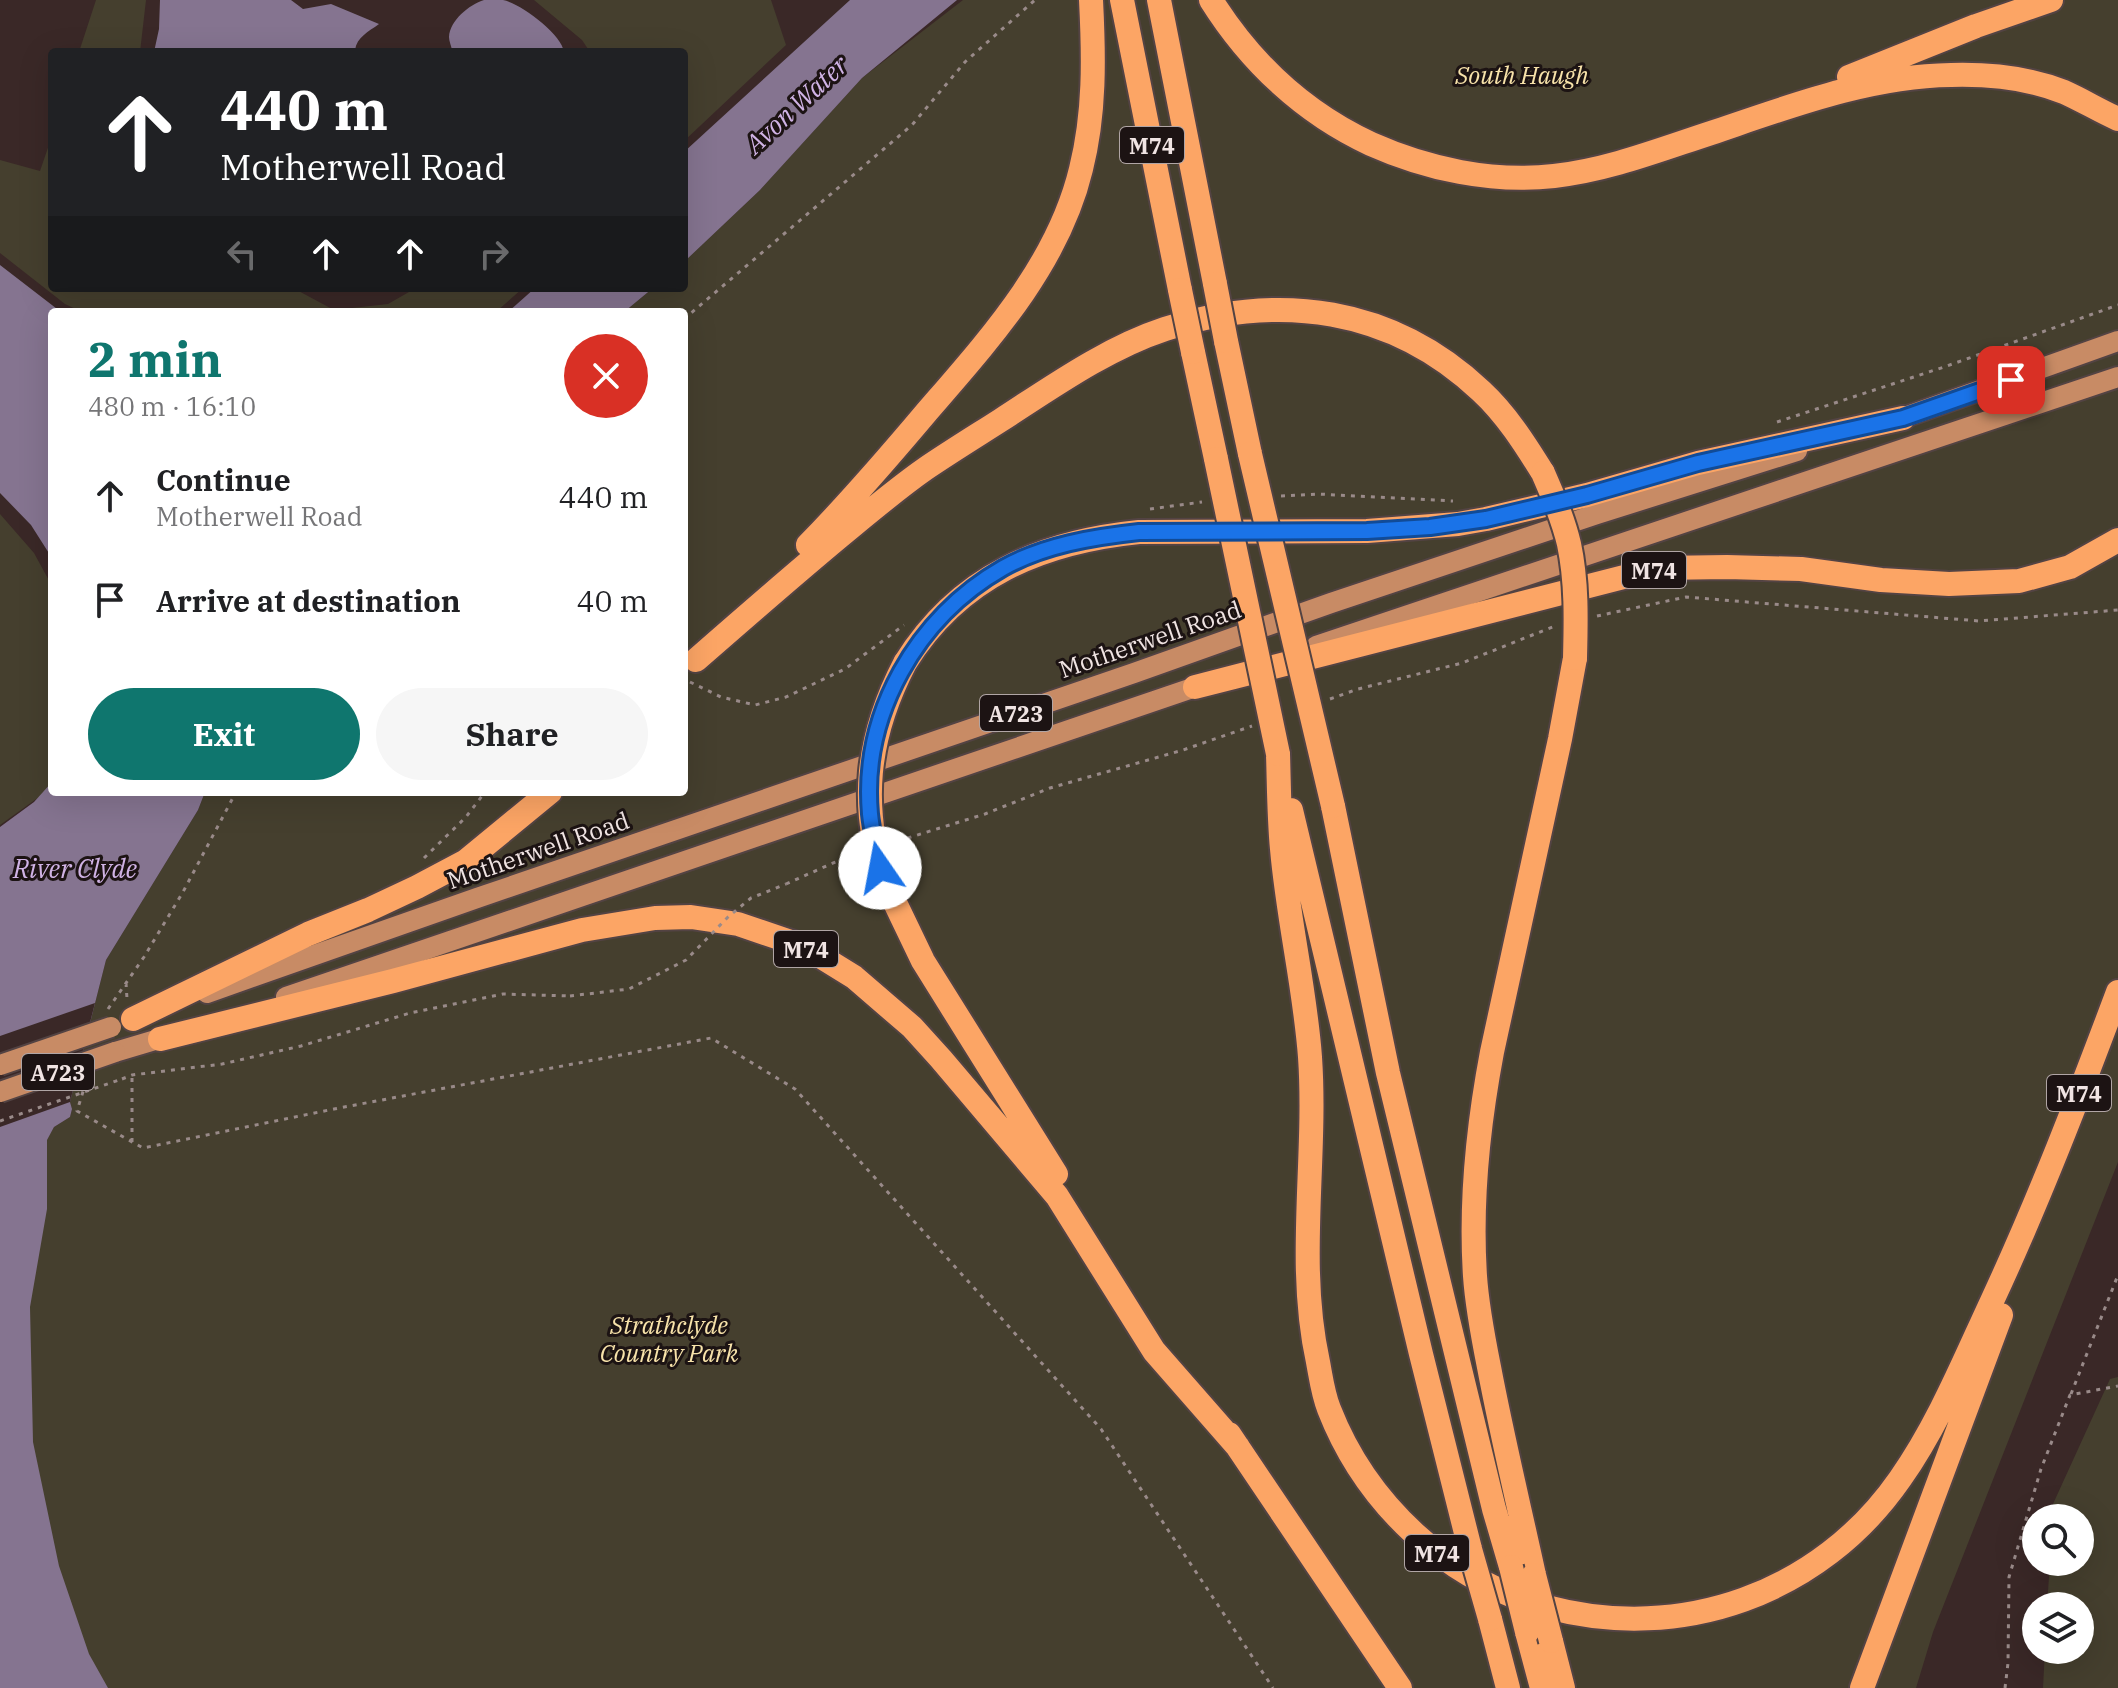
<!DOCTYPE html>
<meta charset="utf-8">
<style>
body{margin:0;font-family:"IBM Plex Serif",serif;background:#f6f6f6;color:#202124;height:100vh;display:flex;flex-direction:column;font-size:30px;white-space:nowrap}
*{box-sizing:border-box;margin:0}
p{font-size:26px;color:#757577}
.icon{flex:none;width:44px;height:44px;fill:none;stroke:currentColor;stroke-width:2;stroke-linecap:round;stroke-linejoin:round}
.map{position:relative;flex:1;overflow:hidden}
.details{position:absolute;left:48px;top:308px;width:640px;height:488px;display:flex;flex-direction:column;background:#fff;border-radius:8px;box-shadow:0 8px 32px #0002}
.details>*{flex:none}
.top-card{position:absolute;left:48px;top:48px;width:640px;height:244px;border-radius:8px;box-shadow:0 8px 32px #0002;background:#202124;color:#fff;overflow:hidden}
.controls{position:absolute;left:2022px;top:1504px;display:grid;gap:16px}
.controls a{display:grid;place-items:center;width:72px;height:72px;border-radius:50%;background:#fff;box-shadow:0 8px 32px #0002;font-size:40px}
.pin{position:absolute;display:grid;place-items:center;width:68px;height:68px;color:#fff;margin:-34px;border-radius:16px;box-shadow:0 4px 12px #0006}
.me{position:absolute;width:88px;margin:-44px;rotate:348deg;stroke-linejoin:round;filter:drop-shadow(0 0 6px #0008)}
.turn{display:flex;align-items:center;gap:28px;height:168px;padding:0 40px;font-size:36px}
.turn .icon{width:104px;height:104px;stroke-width:2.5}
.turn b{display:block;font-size:56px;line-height:68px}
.lanes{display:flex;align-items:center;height:76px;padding:0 40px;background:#0003;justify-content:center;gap:40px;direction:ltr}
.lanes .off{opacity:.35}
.round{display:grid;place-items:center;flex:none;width:84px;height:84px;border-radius:42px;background:#f6f6f6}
.overview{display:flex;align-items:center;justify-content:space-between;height:136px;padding:0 40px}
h1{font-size:48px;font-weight:700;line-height:60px;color:#0f766e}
.button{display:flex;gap:16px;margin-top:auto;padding:16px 40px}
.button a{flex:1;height:92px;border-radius:48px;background:#0f766e;color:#fff;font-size:32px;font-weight:700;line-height:92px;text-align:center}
.button a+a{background:#f6f6f6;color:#202124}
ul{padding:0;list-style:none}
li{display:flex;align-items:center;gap:24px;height:104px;padding:0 40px}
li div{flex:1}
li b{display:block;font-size:30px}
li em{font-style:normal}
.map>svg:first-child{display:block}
.green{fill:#453f2e}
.water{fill:#857490}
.pier{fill:#3a2827}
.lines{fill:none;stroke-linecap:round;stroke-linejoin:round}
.major-casing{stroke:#534343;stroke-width:24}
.highway-casing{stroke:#534343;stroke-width:28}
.path{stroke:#998a89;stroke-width:3;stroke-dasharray:4 6;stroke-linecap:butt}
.major{stroke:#c88b65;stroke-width:20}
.highway{stroke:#fca565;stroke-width:24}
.major-bridge-casing{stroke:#534343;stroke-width:24;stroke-linecap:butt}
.highway-bridge-casing{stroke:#534343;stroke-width:28;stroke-linecap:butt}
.path-bridge{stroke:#998a89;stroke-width:3;stroke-dasharray:4 6;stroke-linecap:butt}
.major-bridge{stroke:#c88b65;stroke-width:20}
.highway-bridge{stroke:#fca565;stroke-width:24}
.route-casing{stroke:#114b97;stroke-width:20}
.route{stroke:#1a73e8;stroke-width:14}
.labels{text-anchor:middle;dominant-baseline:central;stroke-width:6;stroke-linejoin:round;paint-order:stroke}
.shield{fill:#1c1313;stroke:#b0a5a5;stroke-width:2}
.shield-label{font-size:22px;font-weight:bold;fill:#f0e4e3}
.park-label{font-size:24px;font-style:italic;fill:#f8e3aa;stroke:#1c1313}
.street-label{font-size:24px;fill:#f0e4e3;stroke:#1c1313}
.water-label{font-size:26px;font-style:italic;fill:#d0b3e5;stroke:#1c1313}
</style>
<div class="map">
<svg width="2118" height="1688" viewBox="0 0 2118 1688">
<rect width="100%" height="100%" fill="#3a2827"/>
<path class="green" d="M96 0H146L140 52H79Z
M534 0H771L786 45 684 141V52H590L582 40Z
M963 0H2118V1162L1933 1632 1916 1688H0V1163L47 1139 54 1127 70 1117 72 1109 70 1102 106 960 198 810 205 792H684V312H624L653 288H684V262L760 190 862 78Z
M52 136V288H293L334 310 388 304 416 288H523L496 312H82L65 304 0 253V160L40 171Z
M0 514 34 553 52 586V784L46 792 0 825Z
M2118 1377V1688H2043L2045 1650H2080V1606H2047L2050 1562H2080V1518H2052L2053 1504 2110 1379Z"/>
<path class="water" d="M160 0H291L303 9 331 4 379 24C368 32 357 37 355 50L360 52H154L159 29Z
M484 0C490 0 497 0 503 0 520 3 562 34 564 52H451L452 50C451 45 449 41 449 37 450 20 469 5 484 0Z
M850 0H957L862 78 760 190 684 262V152Z
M0 265 61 312H52V558L31 525 0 493Z
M535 288H653L624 312H508Z
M52 782V792H205L198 810 106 960 70 1102 72 1109 70 1117 54 1127 47 1140V1209L30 1307 33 1442 59 1566 89 1654 108 1688H0V827L34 802Z"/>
<path class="pier" d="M95 1003 70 1102 0 1127V1036Z"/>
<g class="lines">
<g class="major-casing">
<path id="major" d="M1888 423 2118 341
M1316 646 2118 377
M207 993 477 898 1134 673 1331 603 1597 514 1797 451
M286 997 1210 682
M115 1052 172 1035"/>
</g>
<g class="highway-casing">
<path id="highway" d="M1122 0 1180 290
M1159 0 1215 284
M1211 0C1250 62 1304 113 1371 144 1427 169 1492 183 1554 176 1608 170 1659 150 1711 133 1788 107 1869 76 1951 75 1988 74 2029 78 2064 92 2082 100 2100 111 2118 119
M1849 77 1976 26 2051 0
M1226 341 1250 454
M1193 352 1216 459
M808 545C849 503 887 459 925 414 988 341 1058 265 1081 169 1095 113 1094 58 1091 0
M696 660C744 618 791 577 839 537 867 514 895 490 925 469 950 452 976 436 1001 420 1052 387 1107 348 1165 329 1279 292 1392 307 1481 391 1506 414 1525 444 1543 473
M905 663C959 576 1041 542 1139 532L1367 531 1458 524 1486 519 1587 495 1698 463 1903 418
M1195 687 1659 568 1727 567 1801 569 1881 580 1949 584 2019 581 2070 567 2118 540
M1278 754C1279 785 1279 817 1282 849 1288 919 1305 988 1310 1057 1317 1159 1296 1262 1318 1362 1321 1378 1323 1394 1329 1409 1366 1504 1448 1581 1547 1607 1681 1643 1820 1594 1900 1479 1938 1425 1964 1361 1992 1301 2039 1200 2079 1096 2118 992
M1333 806 1388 1073 1494 1509 1511 1567
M1291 810 1421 1354 1470 1549
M887 886 923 961 1056 1174
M133 1019 308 934 368 910 417 887 466 861 550 792
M160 1039 393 981 582 930 655 918 691 917 738 924 794 943 820 956 854 977 912 1027 941 1059 1057 1196 1154 1351 1238 1447
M1229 1434 1400 1688
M1534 1575C1519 1506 1502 1436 1489 1367 1483 1337 1477 1306 1475 1276 1470 1200 1478 1126 1492 1052L1560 739 1575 658
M1490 1619 1508 1688
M1527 1632 1542 1688
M1551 1641 1563 1688
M1862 1688 2001 1315"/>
</g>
<path class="path" d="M684 319 912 125 965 62 1035 0
M1777 422 1944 367 2118 305
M1281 496 1318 494 1453 501
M1150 509 1202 502
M1597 616 1686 597 1979 621 2118 610
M690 682 721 697 755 705 786 697 845 669 904 625
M1330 699 1358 689 1462 663 1555 626
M898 841 985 814 1050 788 1183 750 1252 726
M424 858 466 817 485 792
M786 884 833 863 856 855
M126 983 127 999
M108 1009 144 957 183 892 236 792
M122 1079 132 1075 222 1064 301 1046 410 1013 503 994 570 996
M86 1082 77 1111 143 1148 334 1109 711 1038 795 1089 1101 1429 1273 1688
M132 1142V1075
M2071 1394 2118 1275
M2005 1688 2008 1663 2009 1577 2041 1469 2070 1395 2118 1386"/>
<use href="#major" class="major"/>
<use href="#highway" class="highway"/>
<g class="major-bridge-casing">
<path id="major-bridge" d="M0 1065 111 1027
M0 1092 115 1052"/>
</g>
<g class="highway-bridge-casing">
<path id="highway-bridge" d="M1215 284 1226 341
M1180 290 1193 352
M1250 454 1333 806
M1216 459 1278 754
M1543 473C1553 496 1563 519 1569 544 1577 582 1576 620 1575 658
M887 886C858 808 867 736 905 663
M1470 1549 1490 1619
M1511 1567 1527 1632
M1534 1575 1551 1641"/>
</g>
<path class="path-bridge" d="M570 996 629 989 686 960 728 917 751 898 786 884
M0 1121 122 1079"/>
<use href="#major-bridge" class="major-bridge"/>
<use href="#highway-bridge" class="highway-bridge"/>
</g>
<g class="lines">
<g class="route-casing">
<path id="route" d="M880 868C876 850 872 832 870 814 861 714 917 617 1003 568 1044 545 1093 537 1139 532L1367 531 1430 527 1486 519 1587 495 1698 463 1903 418 2011 380"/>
</g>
<use href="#route" class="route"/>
</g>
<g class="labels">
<g class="shield">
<rect x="1120" y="127" width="64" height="36" rx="6"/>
<rect x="1622" y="552" width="64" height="36" rx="6"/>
<rect x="980" y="695" width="72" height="36" rx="6"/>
<rect x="774" y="931" width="64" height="36" rx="6"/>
<rect x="22" y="1054" width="72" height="36" rx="6"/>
<rect x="2047" y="1075" width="64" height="36" rx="6"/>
<rect x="1405" y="1535" width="64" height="36" rx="6"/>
</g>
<g class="shield-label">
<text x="1152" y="145">M74</text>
<text x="1654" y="570">M74</text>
<text x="1016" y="713">A723</text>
<text x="806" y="949">M74</text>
<text x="58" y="1072">A723</text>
<text x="2079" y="1093">M74</text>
<text x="1437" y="1553">M74</text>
</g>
<g class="park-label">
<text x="1522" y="75">South Haugh</text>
<text x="669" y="1325">Strathclyde<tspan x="669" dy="28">Country Park</tspan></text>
</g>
<g class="street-label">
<text transform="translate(1150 639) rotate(-19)">Motherwell Road</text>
<text transform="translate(538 850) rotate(-19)">Motherwell Road</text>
</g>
<g class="water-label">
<text transform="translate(796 104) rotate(-43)">Avon Water</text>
<text x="75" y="868">River Clyde</text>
</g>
</g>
</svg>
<div class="controls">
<a><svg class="icon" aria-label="search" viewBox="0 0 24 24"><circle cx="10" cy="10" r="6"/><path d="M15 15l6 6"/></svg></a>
<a><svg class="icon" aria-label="layers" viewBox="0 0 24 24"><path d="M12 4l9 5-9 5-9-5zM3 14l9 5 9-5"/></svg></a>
</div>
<div class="pin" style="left:2011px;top:380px;background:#d93025"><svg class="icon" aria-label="arrive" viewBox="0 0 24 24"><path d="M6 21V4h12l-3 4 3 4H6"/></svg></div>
<svg class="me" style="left:880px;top:868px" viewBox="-20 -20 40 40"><circle r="19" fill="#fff"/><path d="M0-13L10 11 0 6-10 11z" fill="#1a73e8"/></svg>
<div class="top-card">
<div class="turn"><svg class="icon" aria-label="ahead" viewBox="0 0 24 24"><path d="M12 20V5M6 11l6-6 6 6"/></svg><div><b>440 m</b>Motherwell Road</div></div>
<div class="lanes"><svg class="icon off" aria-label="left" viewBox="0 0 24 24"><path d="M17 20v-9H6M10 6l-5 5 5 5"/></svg><svg class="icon" aria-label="ahead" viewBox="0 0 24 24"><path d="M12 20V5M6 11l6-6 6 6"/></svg><svg class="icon" aria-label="ahead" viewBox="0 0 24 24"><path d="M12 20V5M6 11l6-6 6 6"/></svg><svg class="icon off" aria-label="right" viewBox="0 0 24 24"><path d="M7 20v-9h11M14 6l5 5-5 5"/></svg></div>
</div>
<section class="details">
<div class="overview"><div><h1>2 min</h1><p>480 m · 16:10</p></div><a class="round" style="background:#d93025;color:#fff"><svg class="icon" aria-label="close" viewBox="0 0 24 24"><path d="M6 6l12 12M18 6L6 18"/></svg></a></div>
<ul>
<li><svg class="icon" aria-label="ahead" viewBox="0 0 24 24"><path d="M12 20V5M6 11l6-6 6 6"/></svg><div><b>Continue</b><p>Motherwell Road</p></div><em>440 m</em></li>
<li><svg class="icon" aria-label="arrive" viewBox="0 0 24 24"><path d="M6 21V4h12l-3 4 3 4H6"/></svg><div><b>Arrive at destination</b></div><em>40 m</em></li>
</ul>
<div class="button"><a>Exit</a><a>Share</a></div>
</section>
</div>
